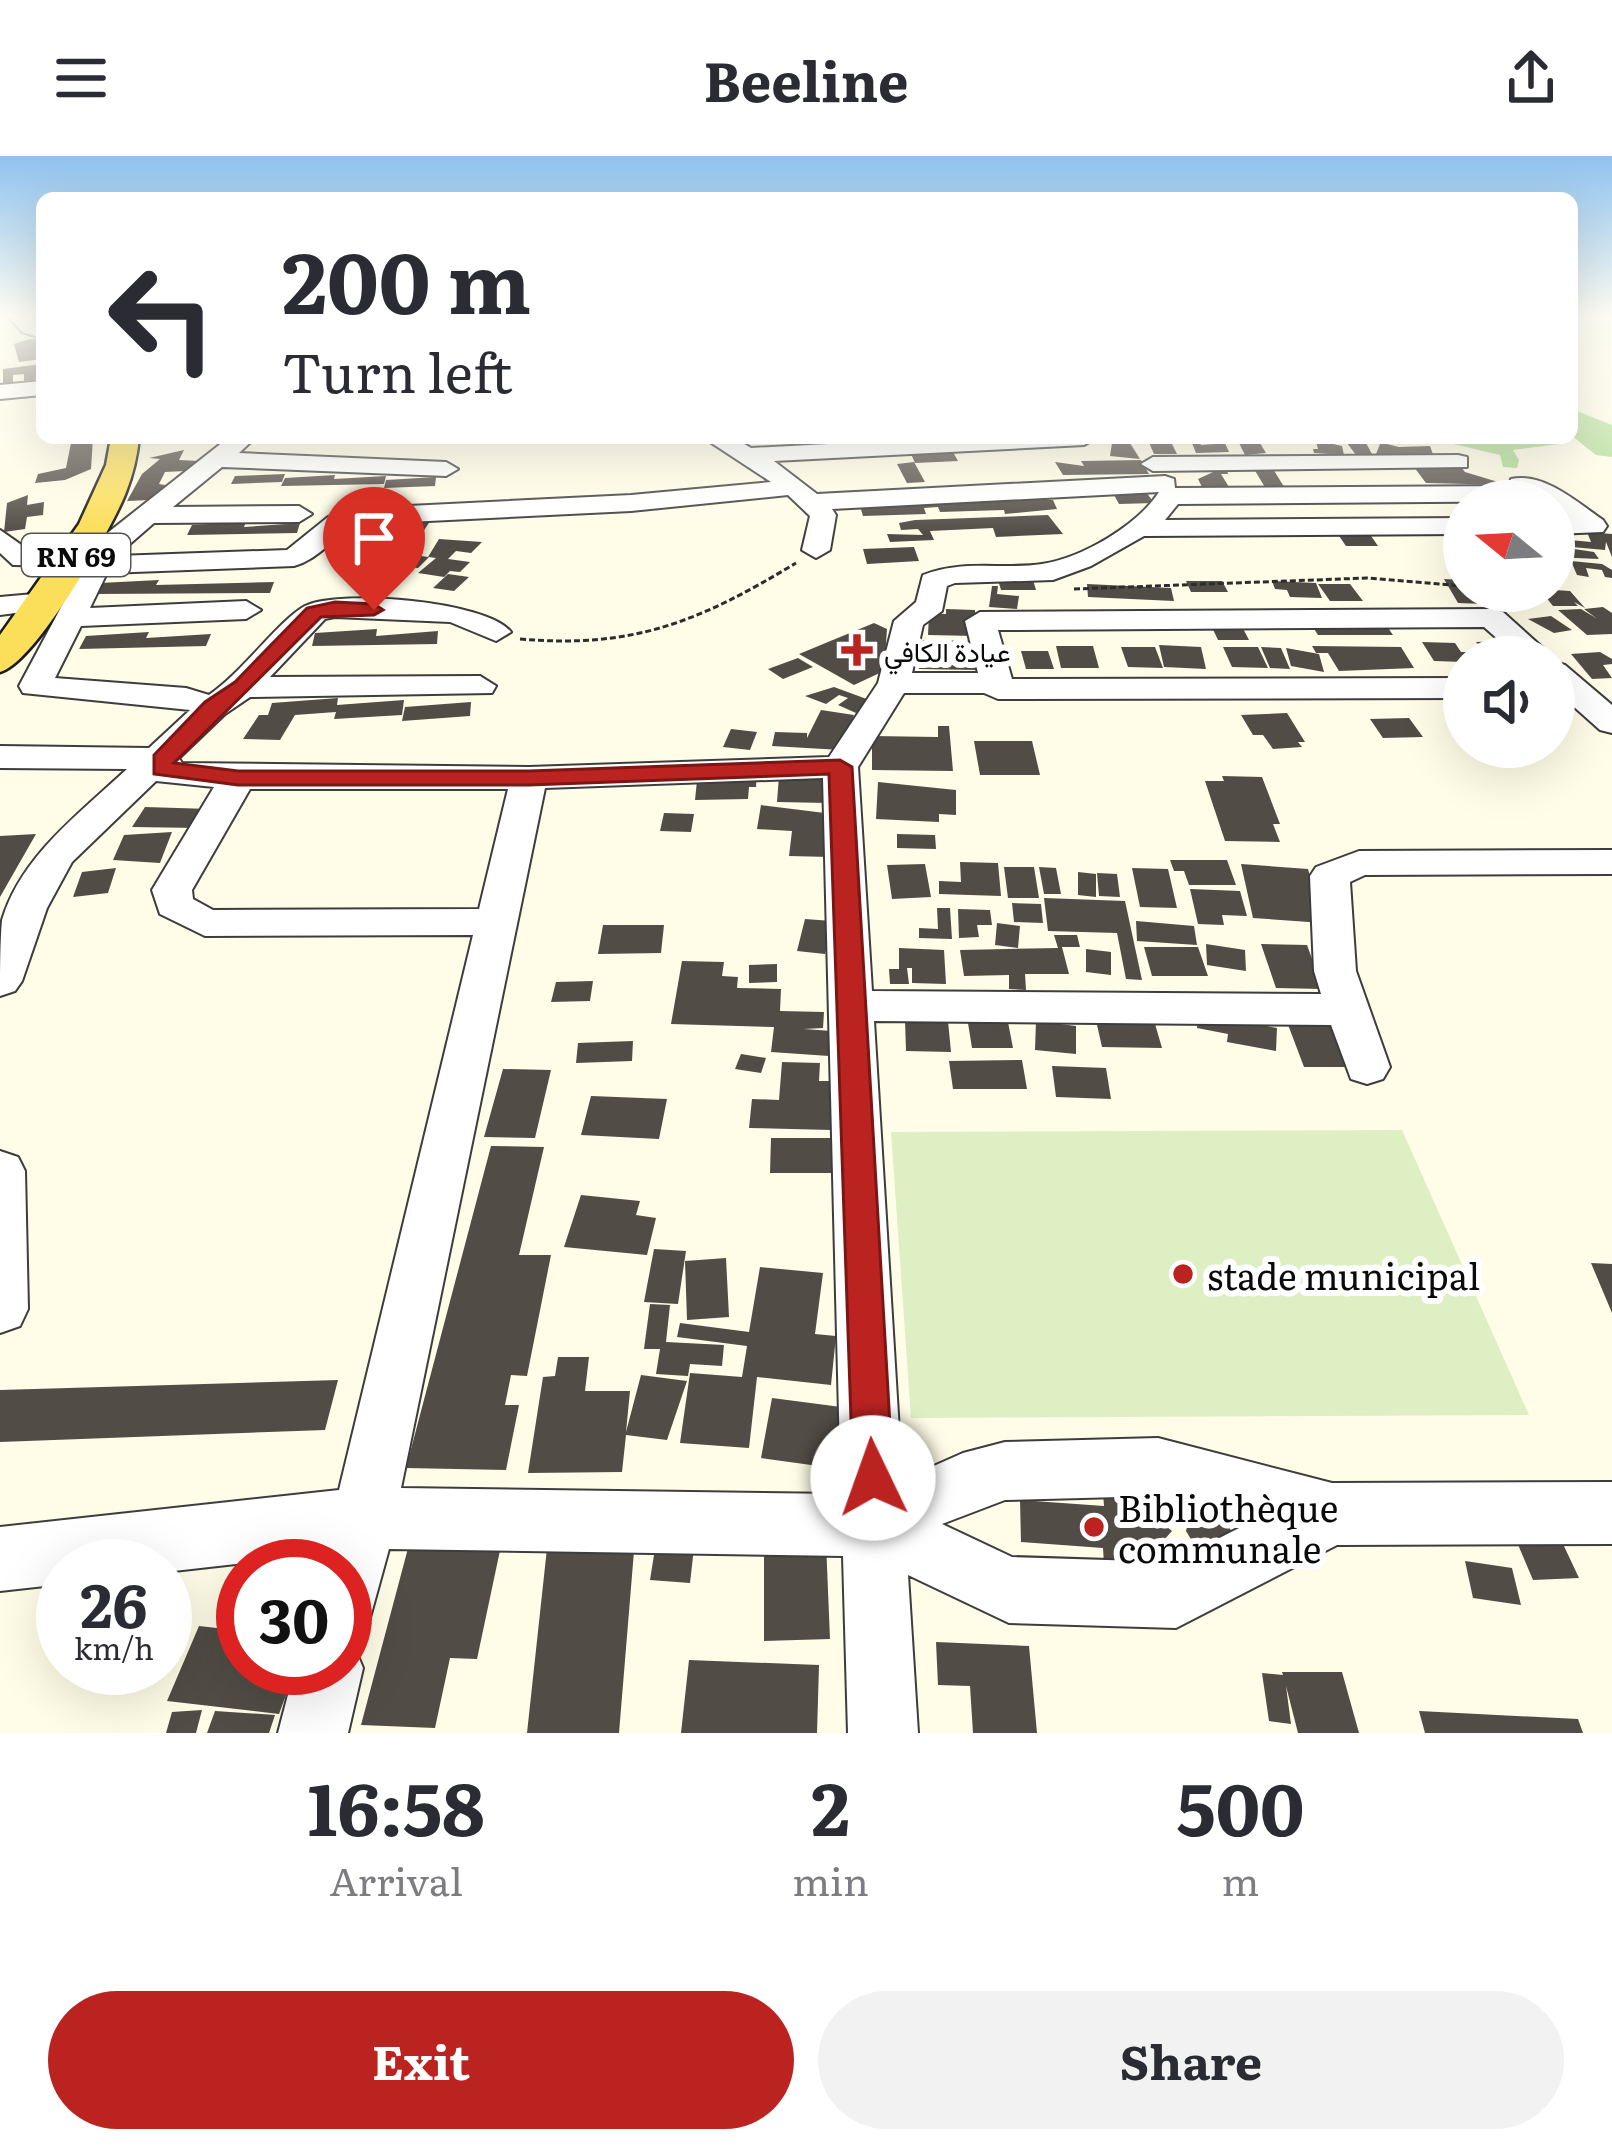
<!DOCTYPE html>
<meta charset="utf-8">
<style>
body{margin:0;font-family:Literata,Vazirmatn,serif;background:#f2f2f3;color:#2b2b33;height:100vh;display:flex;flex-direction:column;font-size:45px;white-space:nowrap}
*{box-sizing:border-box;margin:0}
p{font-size:39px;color:#7c7c81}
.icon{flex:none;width:66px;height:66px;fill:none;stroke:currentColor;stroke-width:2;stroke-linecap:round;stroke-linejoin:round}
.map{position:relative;height:1577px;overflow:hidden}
.details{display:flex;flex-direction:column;background:#fff;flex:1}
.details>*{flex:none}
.hud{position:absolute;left:36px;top:36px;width:1542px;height:252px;border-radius:18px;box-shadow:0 12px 48px #0002;background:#fff;color:#2b2b33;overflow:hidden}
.needle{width:78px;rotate:288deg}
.controls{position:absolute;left:1443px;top:324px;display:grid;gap:24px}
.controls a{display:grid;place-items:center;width:132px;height:132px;border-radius:50%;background:#fff;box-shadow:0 12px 48px #0002;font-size:60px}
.speed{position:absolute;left:36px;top:1383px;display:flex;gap:24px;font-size:60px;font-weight:700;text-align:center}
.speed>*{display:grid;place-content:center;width:156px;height:156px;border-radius:50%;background:#fff;box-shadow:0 12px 48px #0002;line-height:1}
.speed small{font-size:30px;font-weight:400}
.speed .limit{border:18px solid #d22;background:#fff;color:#111}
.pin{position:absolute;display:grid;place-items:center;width:102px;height:102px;color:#fff;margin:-123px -51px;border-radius:50% 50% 50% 0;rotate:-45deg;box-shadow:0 0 12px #0007}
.pin .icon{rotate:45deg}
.me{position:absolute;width:132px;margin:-66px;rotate:357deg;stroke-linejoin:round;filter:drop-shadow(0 0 9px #0008)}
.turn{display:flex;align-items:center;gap:42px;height:252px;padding:0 48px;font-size:54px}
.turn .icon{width:156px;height:156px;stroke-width:2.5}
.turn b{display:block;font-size:84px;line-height:102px}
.eta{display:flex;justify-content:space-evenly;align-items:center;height:204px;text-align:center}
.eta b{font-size:72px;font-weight:700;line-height:84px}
.primary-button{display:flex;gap:24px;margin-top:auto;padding:24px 48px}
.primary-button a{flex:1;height:138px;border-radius:72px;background:#bb2321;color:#fff;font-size:48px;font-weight:700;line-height:138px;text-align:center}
.primary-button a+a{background:#f2f2f3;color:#2b2b33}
header{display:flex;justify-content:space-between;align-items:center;height:156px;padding:0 48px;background:#fff;font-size:54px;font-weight:700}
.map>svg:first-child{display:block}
.forest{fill:#adda90}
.pitch{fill:#def0c3}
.building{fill:#524c46}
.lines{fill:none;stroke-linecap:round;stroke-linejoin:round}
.minor-casing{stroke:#3d3d3d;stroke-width:4}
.major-casing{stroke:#1b1b1b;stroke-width:5}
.path{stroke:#2c2c2c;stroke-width:3;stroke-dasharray:6 3;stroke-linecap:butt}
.minor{fill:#fff;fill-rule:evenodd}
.major{fill:#fbde5a;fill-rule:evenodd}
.route{fill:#bb2321;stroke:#7a1715;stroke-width:3}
.poi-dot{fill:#bb2321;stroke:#fff;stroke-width:4.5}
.labels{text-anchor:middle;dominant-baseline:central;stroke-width:12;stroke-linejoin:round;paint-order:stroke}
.shield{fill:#fff;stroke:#545454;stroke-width:3}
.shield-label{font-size:27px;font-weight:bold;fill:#0a0a0a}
.far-poi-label{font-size:27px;fill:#0a0a0a;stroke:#fff;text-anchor:start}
.near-poi-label{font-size:36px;fill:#0a0a0a;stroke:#fff;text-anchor:start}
</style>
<header><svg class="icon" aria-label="menu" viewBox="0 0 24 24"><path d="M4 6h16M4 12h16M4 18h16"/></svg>Beeline<svg class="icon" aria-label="share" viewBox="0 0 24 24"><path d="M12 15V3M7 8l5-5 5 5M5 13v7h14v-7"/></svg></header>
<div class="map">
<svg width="1612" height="1577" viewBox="0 0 1612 1577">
<rect width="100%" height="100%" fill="#fffce7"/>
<path class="forest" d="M1572 253 1612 269V301L1596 299 1572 280Z
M1428 282H1562L1559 288 1513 294 1519 304 1517 312 1503 311 1500 299Z"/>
<path class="pitch" d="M1402 974 1529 1259 911 1262 891 976Z"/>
<path class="building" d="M30 183 42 184V203L19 206 14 188Z
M42 208V223L24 225V218L13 219V227L3 228V213Z
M72 282H93L91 313 65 324 35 327 38 318 66 312Z
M1147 282H1169L1177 298H1154Z
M1190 282H1198L1201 289 1225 287 1229 296 1196 297Z
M1245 282H1257L1266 297 1245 299 1238 285 1248 286Z
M1315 282H1384L1387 288 1399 291 1430 290 1434 301 1376 298 1380 288 1366 287 1373 300 1356 299 1347 287 1324 286 1342 290 1344 299 1314 297 1313 293H1318Z
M1112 287H1130L1140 303 1110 300Z
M949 289 958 305 915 307 908 291Z
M184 294 179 304 199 305 185 315 165 316 159 328 165 329 161 337 150 344 127 345 142 318 160 303 149 302Z
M1141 304 1149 318 1063 319 1055 306 1084 310 1081 305Z
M914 306 925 326 907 327 897 308Z
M1411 307H1458L1465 316 1508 329 1426 327Z
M1251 308H1270L1286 334 1266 333Z
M1226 310 1228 318H1221L1229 331H1202L1198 323Z
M285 318 282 326 231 328 235 320Z
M335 319 334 323 386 320 384 328 281 330 285 322Z
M436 321 435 330 384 332 386 324Z
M1144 333 1154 347 1119 348 1114 339H1123L1120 334Z
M28 339 27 349 44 346 43 359 27 361 25 373 4 376 7 347Z
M1038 343 1053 344 1057 353 1005 358 1004 354 940 356 938 351 924 352 926 358 863 360 860 350Z
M1048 359 1063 378 996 381 993 372 930 375 934 384 890 386 887 378 923 379 918 373 901 374 899 367 915 364Z
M372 362 431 364 398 412 383 411 393 394 382 409 343 408Z
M246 366 244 371 300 367 297 377 187 379 192 369Z
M1587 376 1612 378V401L1606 386 1605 394 1561 390 1559 383 1591 386Z
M1337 377H1369L1378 390H1346Z
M439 383 482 386 471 397 456 395 448 403 470 406 460 416 450 415 444 421 418 417 436 402 429 401 418 412 403 411 414 399 428 401Z
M1554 390 1594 396 1599 403 1554 401Z
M914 391 919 405 867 408 863 393Z
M1571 405 1602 408 1612 414V422L1605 421 1602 414 1586 412 1589 421 1577 419Z
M448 418 469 421 454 435 433 432Z
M1444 423 1464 424V435H1477L1485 448 1458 447Z
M159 424 156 429 274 426 270 437 93 438 100 427Z
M998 424H1033L1036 434H1001Z
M1186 425H1222L1228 436H1191Z
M1272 425 1316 427 1322 442 1290 441 1287 434 1275 433Z
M1087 428 1171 432 1174 445 1088 441Z
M1318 428H1350L1363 445H1330Z
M992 430H998L997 438 1019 440 1017 453 989 451Z
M1554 434 1570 435 1585 452 1574 446 1578 450H1553L1541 435Z
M1603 451 1612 457V478L1587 479 1558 454 1581 453 1596 462 1584 453Z
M946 453 975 454V480L928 479 929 457 946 458Z
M1551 460 1572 474 1554 477 1528 463Z
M1307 462H1381L1393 479H1318Z
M1208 463H1238L1249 484H1218Z
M874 467 887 473 884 515 854 529 799 498Z
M377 473 376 480 438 475 437 488 312 490 315 477Z
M149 476 146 482 211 478 206 490 79 493 86 480Z
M918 484 976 485 978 514 919 513Z
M1502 485 1512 501H1464V506L1434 505 1422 486 1455 487 1461 496H1485L1476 486Z
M1159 489 1201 491 1206 513 1164 511Z
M1056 490H1093L1099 512H1061Z
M1312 490 1401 491 1414 512 1339 515 1328 497H1316Z
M1121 491H1155L1163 512 1128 511Z
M1223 491H1258L1268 512 1232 511Z
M1261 491 1281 492 1290 513 1270 512Z
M1286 492 1319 498 1324 516 1291 510Z
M1021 495H1048L1054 513H1026Z
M1600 496 1612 503V508L1603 509 1612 522 1592 523 1571 498Z
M798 502 813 511 783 523 768 513Z
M834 531 872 545 856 557 838 549 848 542 839 539 826 548 805 540Z
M338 542 337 549 404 544 402 559 334 563 336 556 295 559 280 584 243 583 259 559H268L272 547Z
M471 546 470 560 402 565 405 551Z
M821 554 854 559 841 594 772 590 775 576 807 577V582Z
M1287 557 1305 586H1298L1302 591 1273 593 1263 579H1253L1241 559Z
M1409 562 1423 581 1383 582 1370 563Z
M938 570H949L953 615 872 614V580L938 581Z
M731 573 757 576 750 594 723 591Z
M974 585H1032L1040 619H980Z
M780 606H829L828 647 777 646Z
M757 614 756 631H749L748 643 695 644 698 615Z
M1222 620 1262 621 1280 668H1273L1280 686 1225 685 1205 625H1224Z
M878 626 956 634V659L939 658V666L876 663Z
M761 649 833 658 830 701 789 700 792 675 757 673Z
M145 651 210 653 198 672 132 671Z
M664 657 694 658 691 676 660 675Z
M172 676 160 707 113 704 124 679Z
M36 678 0 741V680Z
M897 678 935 679 936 693 897 692Z
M1170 704H1227L1236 729H1189L1184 715H1174Z
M960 706 998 707 1001 740 939 738V725L961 726Z
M925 708 931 741 892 743 887 709Z
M1241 708 1308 713 1323 767 1253 762Z
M1004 711H1034L1039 742H1008Z
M1039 711 1056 712 1061 738H1044Z
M116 712 108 737 73 741 82 716Z
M1132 712 1168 713 1177 752 1140 751Z
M1078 716 1096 718V741L1078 739Z
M1097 717 1117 718 1120 741 1099 740Z
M1190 733 1240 735 1247 760 1222 759 1224 769 1198 768Z
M1044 742 1125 745 1142 824 1126 823 1117 777 1048 775Z
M1012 747 1041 748 1043 767 1014 766Z
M937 752H950L952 783 919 782V772L938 773Z
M958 753 990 754 992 769H977L979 781 959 782Z
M805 763 832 765 825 798 797 795Z
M1136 765 1194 770 1197 789 1137 785Z
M997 767 1020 770 1018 792 995 789Z
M603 769H664L661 797 598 798Z
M1054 779H1077L1080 791H1062L1069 818H1025L1026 834 1009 833V819L964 820 960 794 1058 792Z
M1206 788 1245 794 1246 815 1207 809Z
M1261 788 1307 789 1323 833 1276 832Z
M1144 791H1198L1208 820H1152Z
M899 792 944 794 946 828 912 827V812H907L909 828H890L889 813H899Z
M1086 793 1111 796V819L1086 816Z
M682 805 724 806 722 820 738 821 737 832 781 833 780 855 824 856 823 872 804 873 832 875 829 900 771 896 774 871 671 868Z
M777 808V826L749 827V809Z
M593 825 590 845 551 846 556 826Z
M1198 858 1277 872 1276 895 1227 886 1228 878 1197 872Z
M1095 860 1153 861 1162 892 1102 891Z
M905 864 948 865 951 896 906 895Z
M1036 865 1076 870V898L1035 894Z
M1008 866 1013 892H972L968 867Z
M1287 866H1337L1355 911H1304Z
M633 885 632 905 576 907 578 887Z
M741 898 766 902 761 917 735 913Z
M1022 904 1027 933H953L949 905Z
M782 906 820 907 819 925H833L831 974 749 972 752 943 779 944Z
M1052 910 1106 912 1111 943 1056 941Z
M503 913 551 914 535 982 484 981Z
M591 940 667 943 659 983 581 979Z
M771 982H833L834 1017H770Z
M491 990 544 991 519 1099H551L527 1220 511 1219 505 1249H519L506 1314 406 1312Z
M581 1039 640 1045 636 1059 656 1062 647 1099 564 1091Z
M654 1093 686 1095 678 1148 644 1146Z
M726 1102 729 1161 687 1164 685 1105Z
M1591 1107 1612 1108V1157Z
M760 1111 823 1117 815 1178 836 1180 831 1229 757 1221 749 1292 680 1287 690 1217 742 1221 747 1190 677 1181 680 1167 749 1176Z
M650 1148 670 1149 666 1186 724 1189 722 1210 690 1208 688 1220 656 1218 660 1193H644Z
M558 1201H589L585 1235H630L626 1276 641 1219 687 1225 667 1284 626 1279 622 1316 528 1317 543 1221 555 1220Z
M338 1224 325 1274 0 1286V1234Z
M772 1242 841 1251 833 1312 761 1302Z
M1103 1337 1143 1340 1145 1355 1159 1356 1161 1366 1172 1375 1163 1385 1165 1397 1145 1396 1146 1411 1104 1408 1103 1392 1021 1386 1020 1344 1104 1350Z
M1206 1353 1224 1362 1233 1378 1206 1397 1195 1390 1186 1375 1190 1359Z
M1555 1371 1579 1422 1533 1424 1511 1372Z
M657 1380 695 1383 690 1427 650 1424Z
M411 1381 502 1385 477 1503 450 1502 435 1572 361 1569Z
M548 1383H635L619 1577H527Z
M826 1386 830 1483 764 1485V1388Z
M1465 1405 1512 1412 1521 1449 1473 1442Z
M199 1470 243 1475V1512H296L279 1558 167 1545Z
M936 1486 1029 1490 1037 1577H973L970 1530 938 1529Z
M689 1504 819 1509 817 1577H681Z
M1282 1516H1342L1359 1577H1298L1286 1530 1291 1568 1269 1565 1262 1517 1283 1519Z
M202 1554 196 1577H166L172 1556Z
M215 1555 275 1559 269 1577H207Z
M1419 1555 1578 1563 1583 1577H1425Z"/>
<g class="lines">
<g class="minor-casing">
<path id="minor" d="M7 159H27L42 170V182L22 176Z
M42 225V239L0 243V229Z
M228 282H255L239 297 446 306 458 313 446 320 222 311 173 351 299 350 312 358 299 366 154 367 116 400 287 394 328 361 368 352 631 339 771 326 704 282H734L751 292 943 282H1096L1084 289 774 305 817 338 1165 320 1174 323 1175 332 1509 330 1511 323C1544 316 1578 347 1603 364L1607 370 1603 376 1554 378V362H1565L1554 355V345L1178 348 1165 364 1464 362V378L1144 380 1091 410 1053 424 955 427 947 430 942 455 923 469 912 517H978L965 465 980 456 1492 453 1503 456 1553 501H1518L1484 471 998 474 1012 523 1464 522V542L998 543 984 537H904L858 611 872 835 1321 838 1314 815 1310 720 1316 711 1359 695 1612 694V718L1365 719 1350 726 1356 815 1390 911 1383 923 1367 928 1351 923 1331 869 874 865 902 1324 963 1297 1005 1286 1158 1282 1332 1327 1612 1326V1388L1337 1389 1176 1472 1009 1467 908 1419 918 1577H848L843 1400 389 1393 368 1469 345 1479V1410H321L324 1398 165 1416V1410H63V1428L0 1435V1371L339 1334 473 779 205 780 160 758 152 734 214 631 156 625 72 706 47 752 22 825 15 835 0 840C0 816 0 787 2 764 21 700 80 657 127 613L0 612V590L149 592 190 554 23 537 19 530 83 410 13 409 0 397V374L30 395H73L87 402 96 386ZM1159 336C1138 369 1082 402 1042 408 1001 414 964 403 923 419L916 446 894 465 878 527 829 601 529 611 182 607 179 602 225 558 250 541 492 537 496 530 480 520 270 521 325 463 335 461 450 466 496 485 511 476C487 445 340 433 305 450 279 464 242 517 209 539L186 532 55 522 81 470 246 463 261 454 246 445 90 452 107 417 294 410C323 402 335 375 368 368L631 355 788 339 810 360 802 394 816 402 830 394 836 359 832 353ZM823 622 841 1338 401 1332 545 632ZM250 633H508L479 753 213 754 193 743 192 734ZM1158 1340 1251 1366 1172 1406 1012 1401 942 1368 1005 1344Z
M1458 299 1467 301V311L1153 315 1141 308 1153 301Z
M45 437 55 440 60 446 55 452 0 459V441Z
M1554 506 1565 509 1612 549V577L1600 574 1554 533Z
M0 995 18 1001 25 1015 28 1153 20 1170 0 1177Z
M345 1485 353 1488 363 1512 348 1577H278L295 1512H345Z"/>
</g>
<g class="major-casing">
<path id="major" d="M111 282H139C137 301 133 318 126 336 112 373 35 507 0 516V479L79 368 106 309Z"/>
</g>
<path class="path" d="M1074 433 1367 422 1464 430
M520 483C634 493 700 465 796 407"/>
<use href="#minor" class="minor"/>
<use href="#major" class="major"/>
</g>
<linearGradient id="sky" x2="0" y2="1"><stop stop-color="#8fc2ee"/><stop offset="0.42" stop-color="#fffef4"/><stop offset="1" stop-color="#fffef4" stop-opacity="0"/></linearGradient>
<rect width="1612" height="380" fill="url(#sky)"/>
<path class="route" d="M335 446 374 448 383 454 374 459 321 461 174 607 238 615H529L840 604 852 611 893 1322 887 1335 873 1341 859 1335 853 1322 829 618 529 629H238L154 618V599L205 546 235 526 307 452Z"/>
<g class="poi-dot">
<path d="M851 476h12v12h12v12h-12v12h-12v-12h-12v-12h12z"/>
<circle cx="1183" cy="1118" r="12"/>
<circle cx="1094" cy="1371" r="12"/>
</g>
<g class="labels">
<rect class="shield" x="22" y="378" width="108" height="42" rx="9"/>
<g class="shield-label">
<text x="76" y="399">RN 69</text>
</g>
<g class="far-poi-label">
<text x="884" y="494">عيادة الكافي</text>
</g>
<g class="near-poi-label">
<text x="1207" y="1118">stade municipal</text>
<text x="1118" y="1350">Bibliothèque<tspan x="1118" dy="41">communale</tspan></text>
</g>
</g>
</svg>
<div class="controls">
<a><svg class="needle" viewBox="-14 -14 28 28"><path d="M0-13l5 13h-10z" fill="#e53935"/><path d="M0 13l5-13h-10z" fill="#7c7c81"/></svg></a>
<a><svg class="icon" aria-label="sound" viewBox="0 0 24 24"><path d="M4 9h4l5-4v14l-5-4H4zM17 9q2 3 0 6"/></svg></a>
</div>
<div class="speed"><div>26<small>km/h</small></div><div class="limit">30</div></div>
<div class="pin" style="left:374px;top:454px;background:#d93025"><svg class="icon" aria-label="arrive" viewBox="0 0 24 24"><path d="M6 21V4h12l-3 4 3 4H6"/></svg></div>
<svg class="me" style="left:873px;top:1322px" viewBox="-20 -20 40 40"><circle r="19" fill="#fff"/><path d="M0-13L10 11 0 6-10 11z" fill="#bb2321"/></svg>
<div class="hud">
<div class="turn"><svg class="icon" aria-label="left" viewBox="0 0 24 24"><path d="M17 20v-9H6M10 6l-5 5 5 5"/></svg><div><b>200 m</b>Turn left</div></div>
</div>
</div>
<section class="details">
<div class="eta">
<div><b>16:58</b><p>Arrival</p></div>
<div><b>2</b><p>min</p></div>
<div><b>500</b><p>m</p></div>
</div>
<div class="primary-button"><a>Exit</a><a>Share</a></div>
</section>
